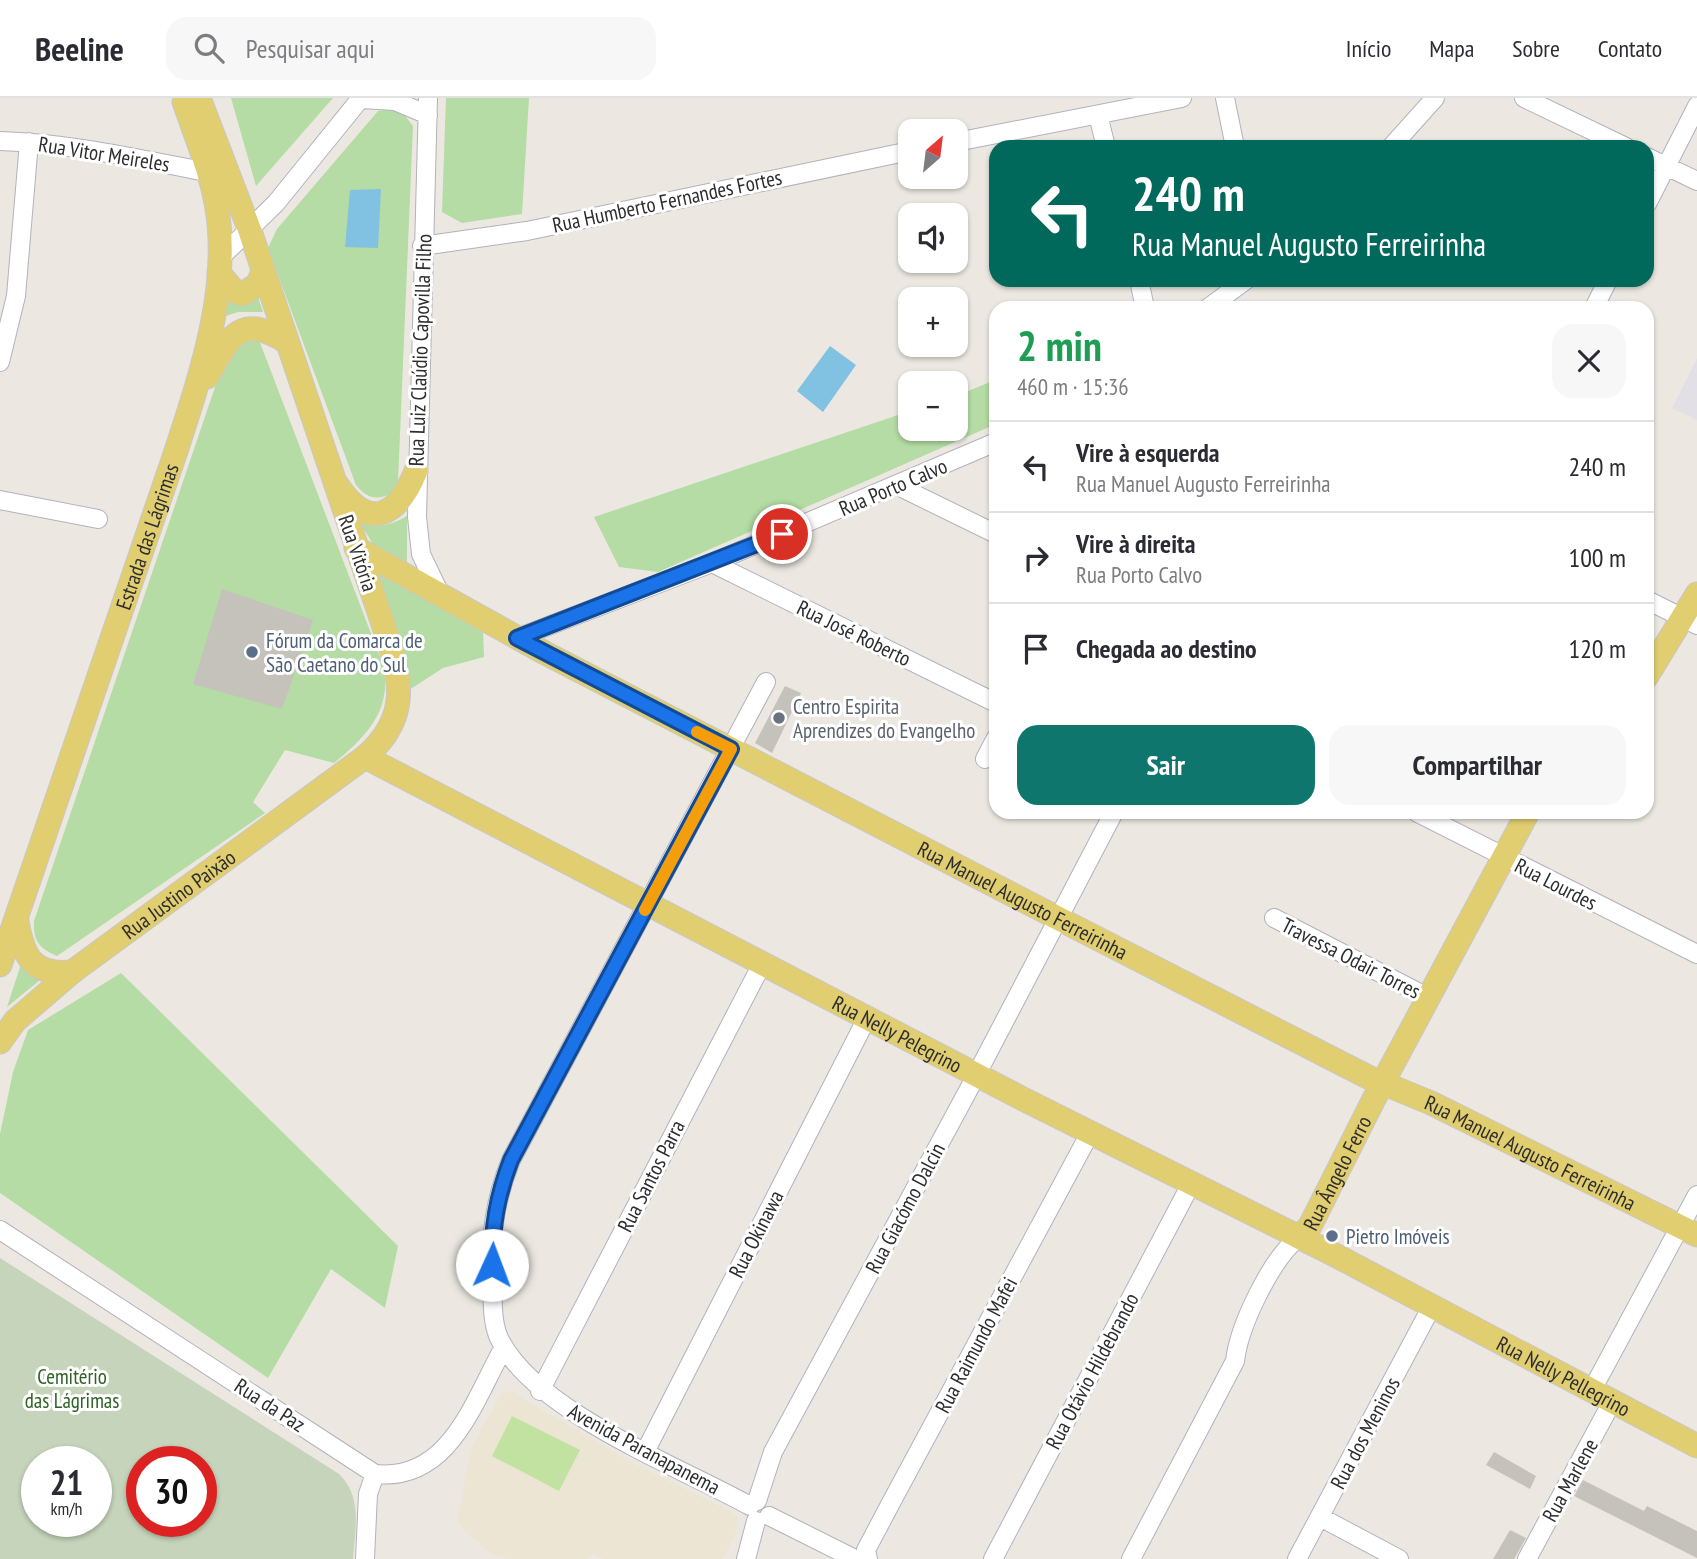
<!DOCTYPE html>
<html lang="pt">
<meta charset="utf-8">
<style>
body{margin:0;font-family:"PT Sans Narrow",sans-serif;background:#f7f7f7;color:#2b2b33;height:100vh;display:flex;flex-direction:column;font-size:26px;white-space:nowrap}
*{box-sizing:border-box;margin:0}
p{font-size:23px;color:#7c7c81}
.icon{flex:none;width:38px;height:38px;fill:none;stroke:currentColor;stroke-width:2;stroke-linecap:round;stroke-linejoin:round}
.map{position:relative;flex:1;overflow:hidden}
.sheet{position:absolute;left:989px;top:203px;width:665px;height:518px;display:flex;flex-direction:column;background:#fff;border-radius:21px;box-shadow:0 2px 5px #0004}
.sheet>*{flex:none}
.top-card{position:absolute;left:989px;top:42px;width:665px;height:147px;border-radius:21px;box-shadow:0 2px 5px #0004;background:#00695c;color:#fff;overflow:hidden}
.needle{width:46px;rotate:28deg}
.fabs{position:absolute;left:898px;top:21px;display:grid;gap:14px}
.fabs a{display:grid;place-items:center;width:70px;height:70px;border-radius:14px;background:#fff;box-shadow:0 2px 5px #0004;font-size:35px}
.speed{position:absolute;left:21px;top:1348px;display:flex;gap:14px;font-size:35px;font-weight:700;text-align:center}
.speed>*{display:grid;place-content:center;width:91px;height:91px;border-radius:50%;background:#fff;box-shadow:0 2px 5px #0004;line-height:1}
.speed small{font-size:18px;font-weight:400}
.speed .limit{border:10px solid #d22;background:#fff;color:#111}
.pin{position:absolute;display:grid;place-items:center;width:60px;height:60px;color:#fff;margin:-30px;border:4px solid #fff;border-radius:50%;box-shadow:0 2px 7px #0007}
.me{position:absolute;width:77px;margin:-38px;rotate:2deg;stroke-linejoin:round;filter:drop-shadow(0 0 5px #0008)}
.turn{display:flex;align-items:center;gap:24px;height:147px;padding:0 28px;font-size:32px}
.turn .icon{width:91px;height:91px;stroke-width:2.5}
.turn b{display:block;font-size:49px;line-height:60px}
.round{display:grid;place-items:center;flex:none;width:74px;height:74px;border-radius:21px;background:#f7f7f7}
.head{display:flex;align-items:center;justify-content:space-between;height:119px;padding:0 28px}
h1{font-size:42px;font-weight:700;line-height:52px;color:#1e9e55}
.action{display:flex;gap:14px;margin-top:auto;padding:14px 28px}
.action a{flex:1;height:80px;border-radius:21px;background:#0f766e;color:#fff;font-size:28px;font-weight:700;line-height:80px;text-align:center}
.action a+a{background:#f7f7f7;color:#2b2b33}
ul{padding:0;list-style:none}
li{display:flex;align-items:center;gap:21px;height:91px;padding:0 28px;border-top:2px solid #e1e1e2}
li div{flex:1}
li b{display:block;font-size:26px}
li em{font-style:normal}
header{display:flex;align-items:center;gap:42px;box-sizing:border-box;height:98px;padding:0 35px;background:#fff;border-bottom:2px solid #e1e1e2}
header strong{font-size:33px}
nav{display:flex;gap:38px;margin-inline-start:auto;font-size:24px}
.search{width:490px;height:63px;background:#f7f7f7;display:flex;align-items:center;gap:18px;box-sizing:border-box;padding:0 24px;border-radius:21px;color:#7c7c81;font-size:26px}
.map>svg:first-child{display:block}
.industrial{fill:#e2e0e6}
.education{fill:#ece5d3}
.green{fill:#b4dca4}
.cemetery{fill:#c5d4ba;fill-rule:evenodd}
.pitch{fill:#c2e2a1}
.water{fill:#81c1e1}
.building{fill:#c5c2bc}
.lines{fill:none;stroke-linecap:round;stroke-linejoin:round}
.minor-casing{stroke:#b1b2bb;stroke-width:20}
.major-casing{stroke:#c8c8c8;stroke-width:25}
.minor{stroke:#fff;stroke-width:18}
.major{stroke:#e1ce71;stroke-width:23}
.route-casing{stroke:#114b97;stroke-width:18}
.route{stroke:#1a73e8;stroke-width:12}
.slow{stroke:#f59e0b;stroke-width:12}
.service-dot{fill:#5c6f8a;stroke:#fff;stroke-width:2.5}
.worship-dot{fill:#6b7280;stroke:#fff;stroke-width:2.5}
.labels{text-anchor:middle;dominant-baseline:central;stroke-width:6;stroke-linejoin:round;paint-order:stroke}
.street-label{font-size:21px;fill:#2d2d2d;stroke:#fff}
.service-label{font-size:21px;fill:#4e5e75;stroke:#fff;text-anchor:start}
.worship-label{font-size:21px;fill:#5b616d;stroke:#fff;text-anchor:start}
.park-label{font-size:21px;fill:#2d6324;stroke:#fff}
</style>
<header>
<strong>Beeline</strong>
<div class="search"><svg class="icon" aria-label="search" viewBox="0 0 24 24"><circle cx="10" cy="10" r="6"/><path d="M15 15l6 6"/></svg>Pesquisar aqui</div>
<nav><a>Início</a><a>Mapa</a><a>Sobre</a><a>Contato</a></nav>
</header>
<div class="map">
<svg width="1697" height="1461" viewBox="0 0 1697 1461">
<rect width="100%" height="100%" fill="#ece8e1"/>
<path class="industrial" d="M1697 260V322L1672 310Z"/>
<path class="education" d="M512 1294 629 1363 730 1413 738 1420 736 1435 723 1461H603L592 1455 587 1461H507L490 1455 457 1425 471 1350 502 1295Z"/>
<path class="green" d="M231 0H333L256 88Z
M446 0H529L522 116 462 125 442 114Z
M393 11 402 14 413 28 398 384 395 393C379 403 368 402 356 387L268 150 277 131 378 13Z
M258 199 263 214H238L226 218 227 202Z
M256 234 383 567C393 611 367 638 334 665L285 652 253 704 265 715 57 858C39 850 33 843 34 823L231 242Z
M996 275V326L658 474 619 469 594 419 910 313V331H956V298L990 284Z
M407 418V464L406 467 374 448 359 423C376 431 392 427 407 418Z
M373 470 483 532 484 559 443 570 406 594C413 552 387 508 373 470Z
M21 866 40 882 7 909Z
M121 875 398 1148 385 1210 331 1171 268 1280 0 1095V1036L13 974 28 932Z"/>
<path class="cemetery" d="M0 1160 339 1376C363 1399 355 1431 353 1461H0ZM96 1363V1423H37V1363ZM201 1363V1423H142V1363Z"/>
<path class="pitch" d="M512 1318 580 1352 559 1393 492 1358Z"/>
<path class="water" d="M381 91 378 150 345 149 350 92Z
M830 248 856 267 823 314 797 293Z"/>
<path class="building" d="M222 491 313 522 282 611 193 586Z
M785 588 801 595 772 655 755 645Z
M1494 1354 1536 1378 1530 1391 1486 1367Z
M1583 1382 1644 1413 1647 1408 1697 1433V1460L1574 1398Z
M1510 1432 1526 1440 1517 1456 1514 1461H1493Z"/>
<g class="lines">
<g class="minor-casing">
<path id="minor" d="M428 0 417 419 421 456 441 498
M1225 0 1235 49
M1524 0 1626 49
M361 1 395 3 428 17
M1098 17 1106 49
M0 43C70 45 139 61 207 74
M956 44 1182 0
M1391 49 1435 0
M1647 59 1697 83
M1647 106 1697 8
M422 148 527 133 910 53
M220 160 276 105 361 0
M1139 182 1145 210
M1208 210 1246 182
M1594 210 1608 182
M0 264 16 198 29 44
M898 388 996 436
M0 402 98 421
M712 465 996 605
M1647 502 1697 527
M517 540 712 465 996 344
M985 661 996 640
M1416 714 1697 856
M1274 820 1429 900
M0 1132 375 1376C450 1384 474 1302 504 1249
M1592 1292 1697 1097
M540 1293 763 864
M645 1354 868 918
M757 1403 773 1354 970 989 1114 714
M750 1408C678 1368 539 1315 501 1244 491 1227 493 1200 492 1181 490 1138 495 1101 511 1062L766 584
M769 1418 855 1461
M1320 1419 1399 1461
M365 1461 368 1396 375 1376
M746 1461 756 1423
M868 1461 866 1452 893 1401 1090 1035
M993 1461 1191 1086
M1131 1461 1235 1263C1239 1228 1271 1161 1299 1139
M1297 1461 1432 1208
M1527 1461 1612 1304"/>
</g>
<g class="major-casing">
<g id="major">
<path d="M219 175 235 194 243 196 258 186 263 173"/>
<path d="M207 279C230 239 239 214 287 244"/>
<path d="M338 388C370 435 398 417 416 373"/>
<path id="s1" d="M356 450 545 555 1073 828 1368 979 1431 1005 1697 1137"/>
<path d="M1647 578 1697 496"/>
<path id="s2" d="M365 659 1023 1001 1333 1156 1697 1348"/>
<path d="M17 823C23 858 32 878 72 874"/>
<path id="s3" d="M0 867 175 356C200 279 232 188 216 105 210 71 195 36 184 4"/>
<path id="s4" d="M0 944 15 923 72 874 365 659C410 620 402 583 385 532L250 133 199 0"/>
<path id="s5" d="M1299 1139 1310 1128 1374 1001 1528 714"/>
</g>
</g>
<use href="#minor" class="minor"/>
<use href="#major" class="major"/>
</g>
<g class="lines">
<g class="route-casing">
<path id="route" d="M492 1167C492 1129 497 1098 511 1062L731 651 517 540 782 436"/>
</g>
<use href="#route" class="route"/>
<path class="slow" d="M645 812 731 651 697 634"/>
</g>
<g class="service-dot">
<circle cx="252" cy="554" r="7"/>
<circle cx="1332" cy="1138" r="7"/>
</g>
<circle class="worship-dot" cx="779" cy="620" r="7"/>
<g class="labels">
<g class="street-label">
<text transform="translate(104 56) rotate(9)">Rua Vitor Meireles</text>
<text transform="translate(667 103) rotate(-12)">Rua Humberto Fernandes Fortes</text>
<text transform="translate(420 252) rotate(-88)">Rua Luiz Claúdio Capovilla Filho</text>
<text transform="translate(893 389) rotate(-23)">Rua Porto Calvo</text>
<text stroke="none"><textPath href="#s3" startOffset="453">Estrada das Lágrimas</textPath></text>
<text transform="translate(358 455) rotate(71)">Rua Vitória</text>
<text transform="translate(854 535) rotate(26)">Rua José Roberto</text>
<text transform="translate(1556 786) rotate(27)">Rua Lourdes</text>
<text stroke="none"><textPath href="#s4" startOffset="233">Rua Justino Paixão</textPath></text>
<text stroke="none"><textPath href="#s1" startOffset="754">Rua Manuel Augusto Ferreirinha</textPath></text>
<text transform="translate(1351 860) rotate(27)">Travessa Odair Torres</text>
<text stroke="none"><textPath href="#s2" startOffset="600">Rua Nelly Pelegrino</textPath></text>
<text stroke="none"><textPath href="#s1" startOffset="1321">Rua Manuel Augusto Ferreirinha</textPath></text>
<text stroke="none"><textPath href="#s5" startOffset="75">Rua Ângelo Ferro</textPath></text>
<text transform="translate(651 1078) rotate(-63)">Rua Santos Parra</text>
<text transform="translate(905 1110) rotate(-62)">Rua Giacómo Dalcin</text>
<text transform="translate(756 1136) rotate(-63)">Rua Okinawa</text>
<text transform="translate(976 1247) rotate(-62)">Rua Raimundo Mafei</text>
<text transform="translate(1092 1273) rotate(-62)">Rua Otávio Hildebrando</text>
<text stroke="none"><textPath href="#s2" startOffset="1349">Rua Nelly Pellegrino</textPath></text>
<text transform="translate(270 1307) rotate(33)">Rua da Paz</text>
<text transform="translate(1365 1335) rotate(-62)">Rua dos Meninos</text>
<text transform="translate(644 1351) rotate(28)">Avenida Paranapanema</text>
<text transform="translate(1570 1382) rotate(-61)">Rua Marlene</text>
</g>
<g class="service-label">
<text x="266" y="542">Fórum da Comarca de<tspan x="266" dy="24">São Caetano do Sul</tspan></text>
<text x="1346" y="1138">Pietro Imóveis</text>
</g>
<g class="worship-label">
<text x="793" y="608">Centro Espirita<tspan x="793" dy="24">Aprendizes do Evangelho</tspan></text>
</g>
<g class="park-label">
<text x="72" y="1278">Cemitério<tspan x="72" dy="24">das Lágrimas</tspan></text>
</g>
</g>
</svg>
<div class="fabs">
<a><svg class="needle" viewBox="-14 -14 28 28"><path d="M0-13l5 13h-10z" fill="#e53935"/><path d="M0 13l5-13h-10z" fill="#7c7c81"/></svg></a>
<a><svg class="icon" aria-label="sound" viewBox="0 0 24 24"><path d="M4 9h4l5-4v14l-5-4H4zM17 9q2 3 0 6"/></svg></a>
<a>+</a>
<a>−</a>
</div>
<div class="speed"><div>21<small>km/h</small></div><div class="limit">30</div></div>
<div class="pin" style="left:782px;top:436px;background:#d93025"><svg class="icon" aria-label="arrive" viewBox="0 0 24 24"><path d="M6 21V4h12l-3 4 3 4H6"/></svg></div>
<svg class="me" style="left:492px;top:1167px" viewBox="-20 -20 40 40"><circle r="19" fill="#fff"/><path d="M0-13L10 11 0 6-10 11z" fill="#1a73e8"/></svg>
<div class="top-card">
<div class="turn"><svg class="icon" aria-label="left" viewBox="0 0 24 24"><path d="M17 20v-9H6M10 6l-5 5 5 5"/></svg><div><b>240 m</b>Rua Manuel Augusto Ferreirinha</div></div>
</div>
<section class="sheet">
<div class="head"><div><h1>2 min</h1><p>460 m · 15:36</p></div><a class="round"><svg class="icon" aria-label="close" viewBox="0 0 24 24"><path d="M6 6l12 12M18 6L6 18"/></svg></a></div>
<ul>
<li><svg class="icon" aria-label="left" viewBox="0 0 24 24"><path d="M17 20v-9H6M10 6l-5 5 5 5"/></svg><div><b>Vire à esquerda</b><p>Rua Manuel Augusto Ferreirinha</p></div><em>240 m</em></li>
<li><svg class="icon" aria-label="right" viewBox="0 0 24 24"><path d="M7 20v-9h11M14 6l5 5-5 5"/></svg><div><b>Vire à direita</b><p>Rua Porto Calvo</p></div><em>100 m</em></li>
<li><svg class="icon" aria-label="arrive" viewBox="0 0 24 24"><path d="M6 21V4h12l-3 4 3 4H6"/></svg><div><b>Chegada ao destino</b></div><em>120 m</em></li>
</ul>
<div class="action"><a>Sair</a><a>Compartilhar</a></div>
</section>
</div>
